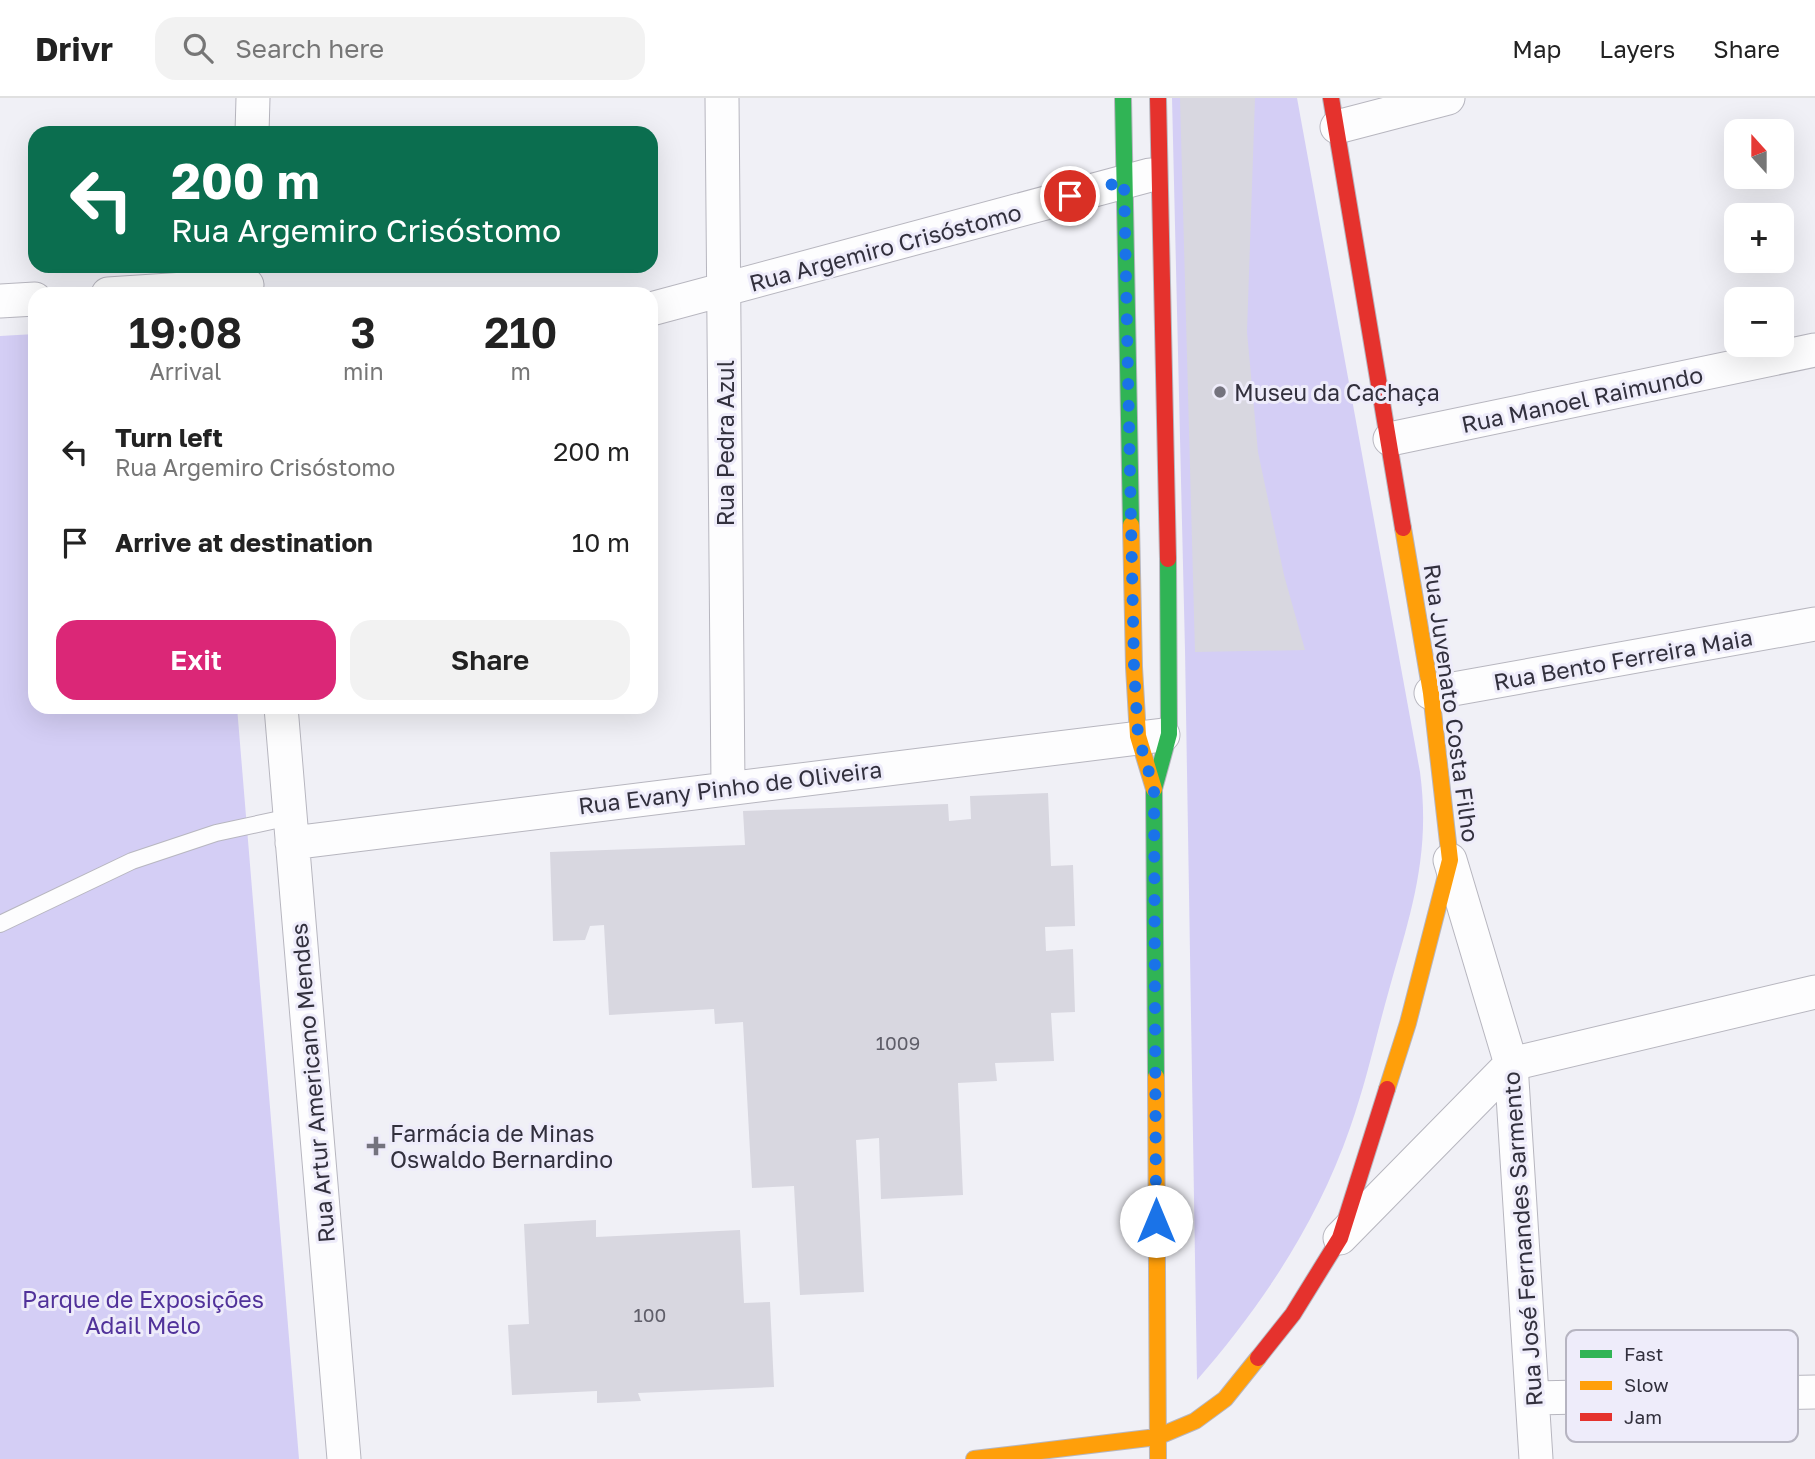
<!DOCTYPE html>
<meta charset="utf-8">
<style>
body{margin:0;font-family:"Golos Text",sans-serif;background:#f2f2f2;color:#222;height:100vh;display:flex;flex-direction:column;font-size:26px;white-space:nowrap}
*{box-sizing:border-box;margin:0}
p{font-size:23px;color:#767676}
.icon{flex:none;width:38px;height:38px;fill:none;stroke:currentColor;stroke-width:2;stroke-linecap:round;stroke-linejoin:round}
.map{position:relative;flex:1;overflow:hidden}
.details{position:absolute;left:28px;top:189px;width:630px;height:427px;display:flex;flex-direction:column;background:#fff;border-radius:21px;box-shadow:0 7px 28px #0002}
.details>*{flex:none}
.hud{position:absolute;left:28px;top:28px;width:630px;height:147px;border-radius:21px;box-shadow:0 7px 28px #0002;background:#0b6e4f;color:#fff;overflow:hidden}
.needle{width:46px;rotate:339deg}
.fabs{position:absolute;left:1724px;top:21px;display:grid;gap:14px}
.fabs a{display:grid;place-items:center;width:70px;height:70px;border-radius:14px;background:#fff;box-shadow:0 7px 28px #0002;font-size:35px}
.pin{position:absolute;display:grid;place-items:center;width:60px;height:60px;color:#fff;margin:-30px;border:4px solid #fff;border-radius:50%;box-shadow:0 2px 7px #0007}
.me{position:absolute;width:77px;margin:-38px;rotate:0deg;stroke-linejoin:round;filter:drop-shadow(0 0 5px #0008)}
.turn{display:flex;align-items:center;gap:24px;height:147px;padding:0 28px;font-size:32px}
.turn .icon{width:91px;height:91px;stroke-width:2.5}
.turn b{display:block;font-size:49px;line-height:60px}
.eta{display:flex;justify-content:space-evenly;align-items:center;height:119px;text-align:center}
.eta b{font-size:42px;font-weight:600;line-height:49px}
.primary-button{display:flex;gap:14px;margin-top:auto;padding:14px 28px}
.primary-button a{flex:1;height:80px;border-radius:21px;background:#db2777;color:#fff;font-size:28px;font-weight:600;line-height:80px;text-align:center}
.primary-button a+a{background:#f2f2f2;color:#222}
ul{padding:0;list-style:none}
li{display:flex;align-items:center;gap:21px;height:91px;padding:0 28px}
li div{flex:1}
li b{display:block;font-size:26px}
li em{font-style:normal}
header{display:flex;align-items:center;gap:42px;box-sizing:border-box;height:98px;padding:0 35px;background:#fff;border-bottom:2px solid #e0e0e0}
header strong{font-size:33px}
nav{display:flex;gap:38px;margin-inline-start:auto;font-size:24px}
.search{width:490px;height:63px;background:#f2f2f2;display:flex;align-items:center;gap:18px;box-sizing:border-box;padding:0 24px;border-radius:21px;color:#767676;font-size:26px}
.map>svg:first-child{display:block}
.green{fill:#d4cef5}
.building{fill:#d8d7e0}
.lines{fill:none;stroke-linecap:round;stroke-linejoin:round}
.lane-casing{stroke:#b7b6bf;stroke-width:18}
.street-casing{stroke:#b7b6bf;stroke-width:35}
.fast-casing{stroke:#b7b6bf;stroke-width:18}
.slow-casing{stroke:#b7b6bf;stroke-width:18}
.jam-casing{stroke:#b7b6bf;stroke-width:18}
.lane{stroke:#fdfdfe;stroke-width:16}
.street{stroke:#fdfdfe;stroke-width:33}
.fast{stroke:#30b455;stroke-width:16}
.slow{stroke:#ff9f0a;stroke-width:16}
.jam{stroke:#e5322d;stroke-width:16}
.route{stroke:#1a73e8;stroke-width:12;stroke-dasharray:0 21.6}
.poi-dot{fill:#74737e;stroke:#eeecfa;stroke-width:2.5}
.labels{text-anchor:middle;dominant-baseline:central;stroke-width:6;stroke-linejoin:round;paint-order:stroke}
.number-label{font-size:19px;fill:#5f5e69}
.street-label{font-size:23px;fill:#32303d;stroke:#eeecfa}
.poi-label{font-size:23px;fill:#32303d;stroke:#eeecfa;text-anchor:start}
.park-label{font-size:23px;fill:#51329a;stroke:#eeecfa}
.key{fill:#eeecfa;stroke:#b6b4c1;stroke-width:2}
.key-label{font-size:19px;fill:#32303d}
</style>
<header>
<strong>Drivr</strong>
<div class="search"><svg class="icon" aria-label="search" viewBox="0 0 24 24"><circle cx="10" cy="10" r="6"/><path d="M15 15l6 6"/></svg>Search here</div>
<nav><a>Map</a><a>Layers</a><a>Share</a></nav>
</header>
<div class="map">
<svg width="1815" height="1361" viewBox="0 0 1815 1361">
<rect width="100%" height="100%" fill="#f0f0f6"/>
<path class="green" d="M1172 0H1297L1420 674C1431 757 1411 814 1389 892 1376 938 1366 985 1350 1030 1317 1125 1263 1206 1197 1282L1185 552Z
M35 236V609H237L299 1361H0V238Z"/>
<path class="building" d="M1180 0H1255L1247 234 1258 354 1284 477 1305 552 1195 554Z
M1048 695 1051 768 1073 767 1075 828 1045 829 1046 853 1073 851 1075 914 1051 915 1054 963 995 965 997 983 958 985 963 1097 881 1101 879 1040 856 1042 864 1194 800 1197 794 1088 752 1090 743 924 715 926 714 911 609 917 604 827 590 828 585 842 553 843 550 754 745 747 743 713 948 706 949 723 971 721 970 698Z
M596 1122V1139L740 1132 744 1205 770 1204 774 1289 638 1295 641 1303 597 1305V1293L512 1297 508 1227 529 1226 524 1126Z"/>
<g class="lines">
<g class="lane-casing">
<path id="lane" d="M0 826 132 763 216 735 290 719"/>
</g>
<g class="street-casing">
<path id="street" d="M722 0 728 689
M1337 29 1448 0
M252 35 253 0
M108 196 247 187
M0 203 35 201
M651 211 1150 77
M1390 341 1815 252
M1431 595 1815 526
M281 609 344 1361
M292 745 1163 637
M1450 762 1511 966 1536 1361
M1340 1140 1511 966 1815 894
M1534 1300 1815 1294"/>
</g>
<g class="fast-casing">
<path id="fast" d="M1123 0 1131 427
M1156 979 1154 691 1169 636 1168 461"/>
</g>
<g class="slow-casing">
<path id="slow" d="M1131 427 1134 569 1138 638 1154 691
M1156 979 1158 1361
M1387 991 1408 925 1450 762 1431 595 1403 430
M974 1361 1157 1339 1195 1323 1225 1301 1258 1260"/>
</g>
<g class="jam-casing">
<path id="jam" d="M1158 0 1168 461
M1331 0 1403 430
M1258 1260 1293 1216 1340 1140 1387 991"/>
</g>
<use href="#lane" class="lane"/>
<use href="#street" class="street"/>
<use href="#fast" class="fast"/>
<use href="#slow" class="slow"/>
<use href="#jam" class="jam"/>
</g>
<g class="lines">
<path class="route" d="M1070 98 1124 83 1134 569 1138 638 1154 691 1156 1123"/>
</g>
<g class="poi-dot">
<circle cx="1220" cy="294" r="7"/>
<path d="M372.5 1037.5h7v7h7v7h-7v7h-7v-7h-7v-7h7z"/>
</g>
<g class="labels">
<g class="number-label">
<text x="898" y="944">1009</text>
<text x="650" y="1216">100</text>
</g>
<g class="street-label">
<text transform="translate(885 149) rotate(-15)">Rua Argemiro Crisóstomo</text>
<text transform="translate(1582 301) rotate(-12)">Rua Manoel Raimundo</text>
<text transform="translate(725 345) rotate(-90)">Rua Pedra Azul</text>
<text transform="translate(1623 561) rotate(-10)">Rua Bento Ferreira Maia</text>
<text transform="translate(1452 605) rotate(82)">Rua Juvenato Costa Filho</text>
<text transform="translate(730 689) rotate(-7)">Rua Evany Pinho de Oliveira</text>
<text transform="translate(312 985) rotate(-95)">Rua Artur Americano Mendes</text>
<text transform="translate(1522 1141) rotate(-94)">Rua José Fernandes Sarmento</text>
</g>
<g class="poi-label">
<text x="1234" y="294">Museu da Cachaça</text>
<text x="390" y="1035">Farmácia de Minas<tspan x="390" dy="26">Oswaldo Bernardino</tspan></text>
</g>
<g class="park-label">
<text x="143" y="1201">Parque de Exposições<tspan x="143" dy="26">Adail Melo</tspan></text>
</g>
</g>
<rect x="1566" y="1232" width="232" height="112" rx="10" class="key"/>
<rect x="1580" y="1252" width="32" height="8" fill="#30b455"/>
<rect x="1580" y="1283" width="32" height="9" fill="#ff9f0a"/>
<rect x="1580" y="1315" width="32" height="8" fill="#e5322d"/>
<g class="key-label">
<text x="1624" y="1263">Fast</text>
<text x="1624" y="1294">Slow</text>
<text x="1624" y="1326">Jam</text>
</g>
</svg>
<div class="fabs">
<a><svg class="needle" viewBox="-14 -14 28 28"><path d="M0-13l5 13h-10z" fill="#e53935"/><path d="M0 13l5-13h-10z" fill="#767676"/></svg></a>
<a>+</a>
<a>−</a>
</div>
<div class="pin" style="left:1070px;top:98px;background:#d93025"><svg class="icon" aria-label="arrive" viewBox="0 0 24 24"><path d="M6 21V4h12l-3 4 3 4H6"/></svg></div>
<svg class="me" style="left:1156px;top:1123px" viewBox="-20 -20 40 40"><circle r="19" fill="#fff"/><path d="M0-13L10 11 0 6-10 11z" fill="#1a73e8"/></svg>
<div class="hud">
<div class="turn"><svg class="icon" aria-label="left" viewBox="0 0 24 24"><path d="M17 20v-9H6M10 6l-5 5 5 5"/></svg><div><b>200 m</b>Rua Argemiro Crisóstomo</div></div>
</div>
<section class="details">
<div class="eta">
<div><b>19:08</b><p>Arrival</p></div>
<div><b>3</b><p>min</p></div>
<div><b>210</b><p>m</p></div>
</div>
<ul>
<li><svg class="icon" aria-label="left" viewBox="0 0 24 24"><path d="M17 20v-9H6M10 6l-5 5 5 5"/></svg><div><b>Turn left</b><p>Rua Argemiro Crisóstomo</p></div><em>200 m</em></li>
<li><svg class="icon" aria-label="arrive" viewBox="0 0 24 24"><path d="M6 21V4h12l-3 4 3 4H6"/></svg><div><b>Arrive at destination</b></div><em>10 m</em></li>
</ul>
<div class="primary-button"><a>Exit</a><a>Share</a></div>
</section>
</div>
